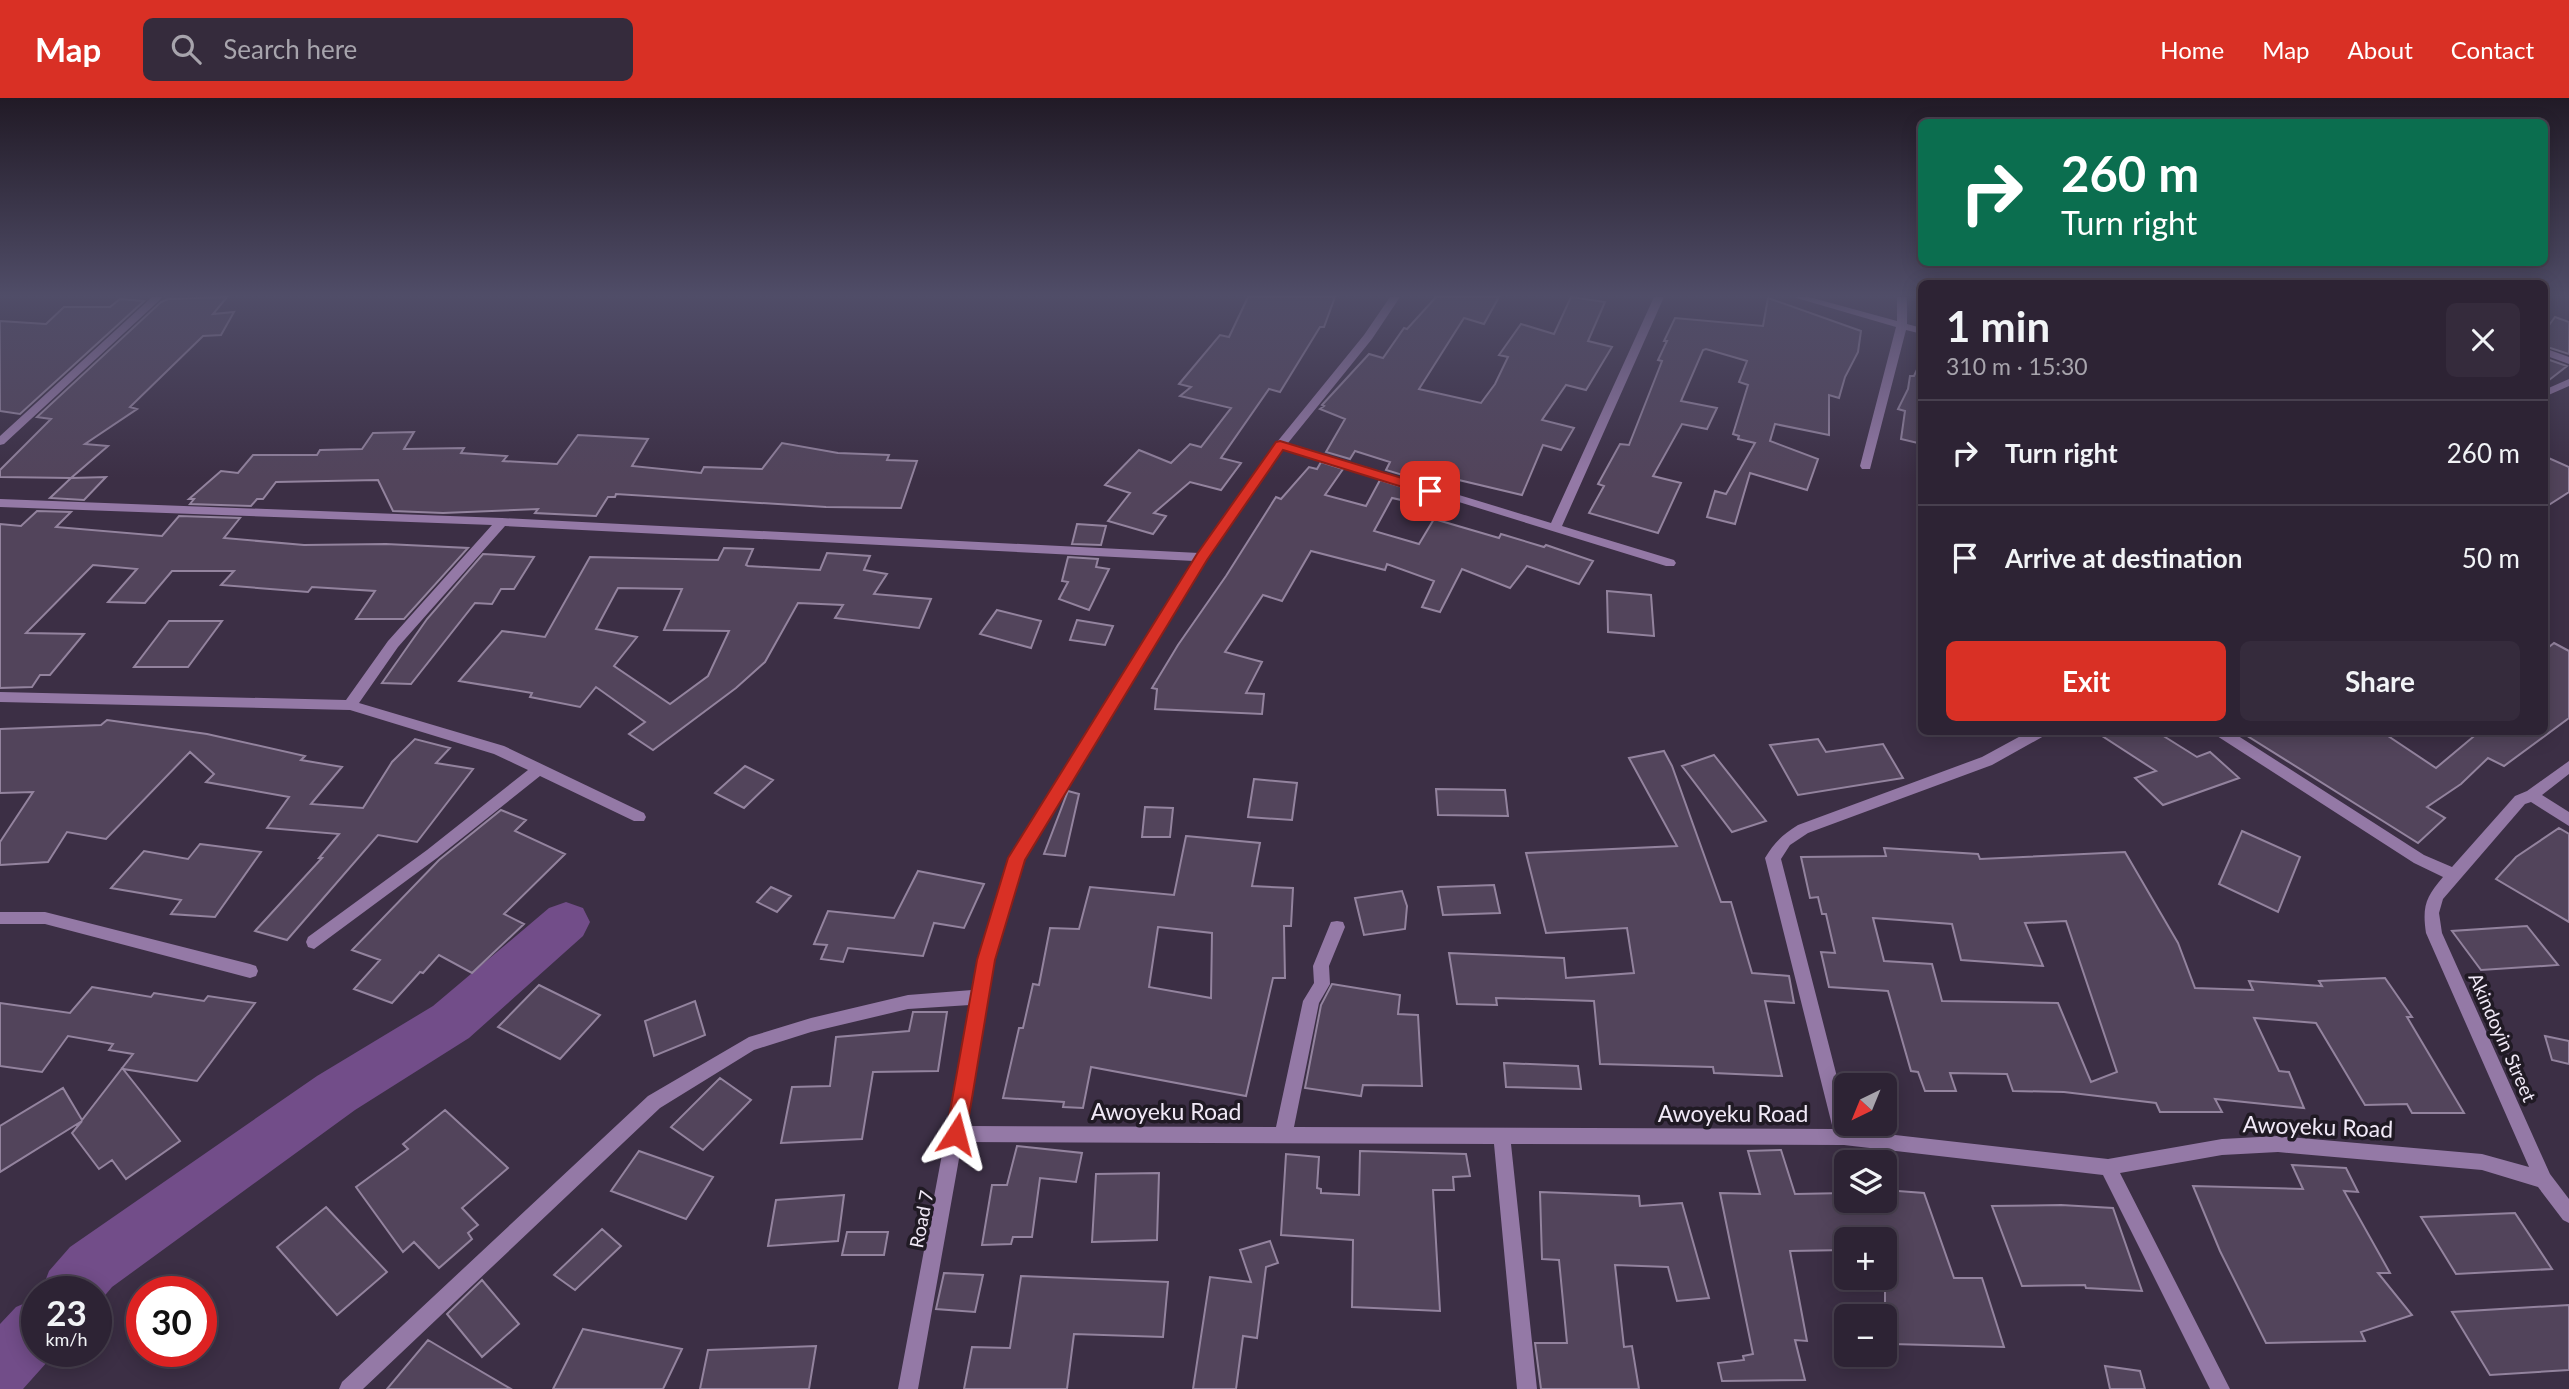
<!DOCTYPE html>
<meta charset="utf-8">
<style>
body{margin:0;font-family:Lato,sans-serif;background:#352b3c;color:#f1f3f6;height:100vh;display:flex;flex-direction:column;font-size:26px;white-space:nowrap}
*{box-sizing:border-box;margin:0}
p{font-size:23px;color:#a7a4ac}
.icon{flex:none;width:38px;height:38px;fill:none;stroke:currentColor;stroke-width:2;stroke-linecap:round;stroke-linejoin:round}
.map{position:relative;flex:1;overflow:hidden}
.sheet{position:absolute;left:1918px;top:182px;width:630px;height:455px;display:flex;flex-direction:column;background:#2d2334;border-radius:10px;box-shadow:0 4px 18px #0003,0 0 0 2px #48404f}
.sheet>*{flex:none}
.top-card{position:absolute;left:1918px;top:21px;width:630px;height:147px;border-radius:10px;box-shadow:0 4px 18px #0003,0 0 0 2px #48404f;background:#0b6e4f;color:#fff;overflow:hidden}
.needle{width:46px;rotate:223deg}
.controls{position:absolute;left:1834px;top:975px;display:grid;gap:14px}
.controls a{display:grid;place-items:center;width:63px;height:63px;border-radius:10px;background:#2d2334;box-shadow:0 4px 18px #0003,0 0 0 2px #48404f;font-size:35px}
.speed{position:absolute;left:21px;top:1178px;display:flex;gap:14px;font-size:35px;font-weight:700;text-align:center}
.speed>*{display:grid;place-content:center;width:91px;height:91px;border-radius:50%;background:#2d2334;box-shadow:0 4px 18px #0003,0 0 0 2px #48404f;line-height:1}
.speed small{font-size:18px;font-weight:400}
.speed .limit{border:10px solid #d22;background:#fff;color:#111}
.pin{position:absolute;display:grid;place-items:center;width:60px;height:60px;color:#fff;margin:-30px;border-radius:14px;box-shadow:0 4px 10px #0006}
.me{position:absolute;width:77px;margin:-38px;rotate:9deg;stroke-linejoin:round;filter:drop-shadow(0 0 5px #0008)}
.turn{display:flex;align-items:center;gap:24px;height:147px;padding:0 28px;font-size:32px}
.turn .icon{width:91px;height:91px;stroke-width:2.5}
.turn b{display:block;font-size:49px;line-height:60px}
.round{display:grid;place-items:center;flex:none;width:74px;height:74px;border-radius:10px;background:#352b3c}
.overview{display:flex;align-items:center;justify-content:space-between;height:119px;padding:0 28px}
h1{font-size:42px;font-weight:700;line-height:52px}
.cta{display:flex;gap:14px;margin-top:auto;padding:14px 28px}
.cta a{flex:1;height:80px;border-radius:10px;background:#d93025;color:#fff;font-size:28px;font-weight:700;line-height:80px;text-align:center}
.cta a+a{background:#352b3c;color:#f1f3f6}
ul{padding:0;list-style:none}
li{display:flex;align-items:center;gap:21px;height:105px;padding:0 28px;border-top:2px solid #48404f}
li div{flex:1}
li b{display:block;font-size:26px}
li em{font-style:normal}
header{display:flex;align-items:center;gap:42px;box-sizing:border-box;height:98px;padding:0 35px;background:#d93025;color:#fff}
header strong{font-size:33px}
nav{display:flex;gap:38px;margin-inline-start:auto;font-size:24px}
.search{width:490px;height:63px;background:#352b3c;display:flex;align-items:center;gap:18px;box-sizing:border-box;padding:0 24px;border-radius:10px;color:#a7a4ac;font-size:26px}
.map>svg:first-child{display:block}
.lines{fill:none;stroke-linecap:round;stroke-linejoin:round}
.river{fill:#724d89;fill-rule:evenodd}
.building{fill:#52445b;stroke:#93839e;stroke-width:2;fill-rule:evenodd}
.street{fill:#9479a6;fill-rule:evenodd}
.route{fill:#d93025;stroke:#8d1f18;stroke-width:2}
.labels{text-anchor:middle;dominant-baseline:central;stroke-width:7;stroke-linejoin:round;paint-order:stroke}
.street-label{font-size:19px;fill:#f1e9f7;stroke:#201a24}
.near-street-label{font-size:23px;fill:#f1e9f7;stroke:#201a24}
</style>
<header>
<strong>Map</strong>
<div class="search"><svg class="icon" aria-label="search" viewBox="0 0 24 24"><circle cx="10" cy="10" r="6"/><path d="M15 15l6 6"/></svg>Search here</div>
<nav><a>Home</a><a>Map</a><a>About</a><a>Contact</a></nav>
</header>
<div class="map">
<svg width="2569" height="1291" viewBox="0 0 2569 1291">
<rect width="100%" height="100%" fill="#3c2f45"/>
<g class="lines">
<path class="river" d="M566 804 583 810 590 824 583 838 469 940 355 1012 112 1189 96 1208V1194H41L49 1173 70 1149 317 978 433 908 549 810Z
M37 1200V1253H57L23 1291H0V1226L16 1209Z"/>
</g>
<path class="building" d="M227 199 213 216 234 214 221 237 203 238 130 309 137 311 85 346 108 348 71 380 0 379V372L51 321 37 319 161 204 168 201Z
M1248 199H1335L1324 229H1320L1280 294 1269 291 1221 360 1241 365 1221 392 1190 384 1154 415 1166 418 1153 436 1108 423 1130 395 1105 387 1139 352 1171 365 1190 346 1201 349 1231 310 1180 298 1191 289 1179 286 1220 237 1229 239Z
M1436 199H1499L1484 226 1464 220 1419 291 1481 305 1495 286 1508 259 1499 257 1521 226 1554 236 1571 199 1605 204 1588 243 1612 249 1586 292 1566 287 1542 322 1574 330 1561 352 1543 347 1522 397 1446 379 1442 389 1386 372 1390 364 1355 353 1350 361 1326 354 1345 321 1320 311 1324 308 1322 307 1369 256 1383 260 1404 230 1407 231Z
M1768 200 1861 233 1858 254 1845 279 1839 300 1829 297V337L1775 326 1770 343 1818 361 1807 392 1750 375 1735 426 1707 419 1715 393 1726 396 1755 345 1738 341 1739 338 1733 336 1748 287 1739 284 1747 263 1706 251 1703 252 1681 303 1717 310 1707 331 1682 326 1653 378 1681 385 1658 435 1589 415 1604 388 1598 386 1620 346 1629 347 1662 263 1658 262 1667 243H1664L1675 220 1763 228Z
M120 201 144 203 20 316 0 313V223L46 226 64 209H110Z
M2555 219 2569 224V256L2544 248V234Z
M2544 260 2567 268 2544 286Z
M1922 261V346L1901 341 1905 313 1898 311 1908 291 1910 278H1914Z
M414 334 404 351 464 350 461 355 507 358 503 363 557 366 578 337 648 341 632 368 701 375 704 369 762 371 782 345 838 355 889 357 887 362 917 363 901 410 826 409 616 396 615 399H608L596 418 535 415 538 411 443 415 393 413 378 382 276 384 263 401H257L251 408 190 406 194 401H189L221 373 238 375 253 357H317L320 352 362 351 373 335Z
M2544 358 2569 369V394L2544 410Z
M1321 364 1343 371 1325 397 1366 408 1380 382 1437 400 1433 409 1392 400 1374 433 1419 446 1434 421 1499 440 1501 436 1544 449 1546 447 1593 463 1579 486 1527 468 1510 490 1462 471 1440 514 1422 509 1434 483 1387 466 1385 472 1311 453 1282 503 1263 497 1225 554 1262 564 1246 595 1264 596 1262 616 1155 611 1157 591 1152 590 1178 547 1226 478 1276 399 1281 401 1309 369 1317 371Z
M106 379 84 402 50 400 71 380Z
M37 413 71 414 56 429 162 438 179 418 240 420 224 440 304 447 386 446 468 450 404 521H356L375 493 312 489 308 494 221 487 234 473H172L145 505 108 504 137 471 93 467 26 535 84 536 50 577H40L32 589 0 590V426L21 428Z
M1077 426 1106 428 1101 447 1072 446Z
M724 450 753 451 746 467 748 468 820 472 827 455 870 458 864 472 887 476 874 496 931 501 919 530 835 520 843 507 798 505 765 564 736 590 653 652 629 636 645 624 596 589 580 609 530 599 532 595 459 583 502 533 545 539 590 459 718 462ZM618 490 682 491 664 532 729 533 708 578 670 606 614 568 637 539 596 531Z
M483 456 534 459 514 491H501L492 506 475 505 411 586 382 585 427 521Z
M1068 459 1098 461 1096 469 1109 471 1089 512 1059 501 1068 484 1062 483Z
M1607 493 1651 497 1654 538 1608 534Z
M997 512 1041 523 1031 550 980 536Z
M1077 522 1113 528 1105 547 1070 542Z
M169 523H222L188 569H134Z
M2554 545 2569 553V620L2504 668 2488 660 2461 686 2427 709 2445 720 2418 745 2241 634H2382L2436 670 2479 634H2544V553Z
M107 622 207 636 305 658 301 662 342 669 311 706 363 710 392 664 415 641 450 650 436 665 473 671 417 744 378 737 287 842 255 833 322 760H319L339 736 267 730 289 699 206 684 214 676 190 654 106 741 67 734 48 764 0 767V744L33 694 0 695V631L101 627Z
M2096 634H2157L2197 659 2210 654 2239 680 2163 707 2135 680 2156 673Z
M1818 641 1826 654 1883 646 1903 680 1798 697 1770 647Z
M1664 653 1672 668 1721 804H1731L1752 875 1789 878 1794 905 1765 903 1782 978 1714 975 1713 969 1600 966 1594 903 1496 900 1497 907 1457 906 1449 855 1564 860 1566 880 1634 875 1627 830 1546 835 1526 755 1677 748 1629 660Z
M1714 657 1766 723 1732 734 1682 668Z
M745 668 773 682 744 710 715 695Z
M1254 681 1297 685 1292 722 1248 719Z
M1436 691 1505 692 1508 718 1438 717Z
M1068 693 1079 696 1065 758 1044 756Z
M1145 709 1173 710 1170 739H1142Z
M501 712 526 722 515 733 565 756 504 816 524 826 472 875 439 857 423 875 420 874 392 905 354 891 380 862 352 852 439 762Z
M2559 730 2569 736V824L2496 781 2516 759Z
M2242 733 2300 759 2278 814 2219 786Z
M1186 738 1260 745 1252 788 1293 790 1291 828H1284L1285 880H1273L1246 998 1091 969 1083 1010 1063 1009 1064 1004 1003 1000 1019 930H1023L1033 886 1039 887 1050 830 1079 831 1090 789 1174 797ZM1158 829 1212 835 1211 900 1149 889Z
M200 746 261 754 215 819 171 816 181 802 111 790 144 753 188 761Z
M1884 750 1978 756 1980 761 2125 754 2178 845 2195 890 2253 892 2249 883 2322 888 2319 883 2385 880 2412 919H2407L2464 1015H2412L2407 1006 2365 1007 2316 925 2254 920 2279 973 2289 974 2304 1010 2215 1001 2222 1014H2160L2156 1005 2064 994 2013 993 2007 976 1950 975 1956 993H1925L1918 974 1911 973 1888 893 1829 889 1821 854 1835 855 1826 816H1822L1818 799 1810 800 1801 759 1886 758ZM1873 820 1952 826 1961 862 2043 868 2025 825 2066 823 2117 974 2091 984 2058 905 1942 903 1932 866 1884 863Z
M918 773 984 786 964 830 934 825 923 858 848 850 843 864 821 861 827 847 814 846 828 813 894 820Z
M1494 787 1500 815 1443 817 1438 789Z
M771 789 791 798 777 814 757 804Z
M1402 793 1407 808 1405 831 1364 837 1355 800Z
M2527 828 2558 867 2481 872 2452 833Z
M1332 886 1400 897 1398 916 1418 917 1422 988 1363 987 1361 998 1305 990 1321 907Z
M539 887 600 917 560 961 498 929Z
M92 889 151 899 154 895 204 903 208 898 255 905 197 983 123 971 180 1043 126 1081 112 1062 99 1071 72 1035 82 1023 0 1074V1028L63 990 82 1022 133 956 109 952 113 946 68 938 42 974 0 968V905L70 915Z
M695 903 705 937 654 958 645 923Z
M913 914H947L938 973 873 974 862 1041 781 1045 792 989 830 988 836 939 909 933Z
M2545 938 2569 943V966L2552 962Z
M1504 965 1578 968 1581 991 1506 989Z
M720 980 751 1002 703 1052 671 1029Z
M445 1012 508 1070 462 1110 478 1127 468 1135 472 1141 439 1170 414 1144 403 1154 356 1089 408 1051 403 1046Z
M1017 1048 1082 1055 1076 1084 1040 1080 1032 1139H1013L1011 1146 982 1147 992 1087H1007Z
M1781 1052 1795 1096 1846 1095V1102H1885V1092L1924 1095 1954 1180H1982L2004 1249 1892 1246 1885 1220V1141H1841L1845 1152 1790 1153 1807 1243 1795 1242 1805 1282 1722 1283 1718 1265 1744 1262 1743 1258 1753 1256 1720 1095 1760 1096 1748 1053Z
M639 1053 713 1079 686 1121 611 1093Z
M1360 1053 1466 1056 1470 1078 1453 1079 1454 1092H1433L1440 1213 1352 1209 1353 1142 1281 1137 1286 1056 1319 1059 1317 1090 1321 1091V1095L1359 1097Z
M2292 1067 2346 1070 2358 1094 2344 1093 2390 1175H2378L2412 1217 2361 1234 2365 1243 2266 1245 2220 1153 2193 1088 2303 1091Z
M1159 1075 1157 1142 1092 1144 1096 1076Z
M1540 1094 1639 1098 1640 1108 1682 1105 1709 1200 1677 1203 1668 1169 1615 1167 1624 1249 1632 1248 1639 1291H1541L1535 1245H1567L1559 1162 1542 1161Z
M844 1097 838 1143 768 1148 776 1102Z
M2061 1107 2113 1110 2142 1193 2086 1190 2085 1187 2022 1188 1992 1108Z
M326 1109 387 1174 337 1217 277 1149Z
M2515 1115 2552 1171 2456 1176 2421 1119Z
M602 1131 621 1148 575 1192 554 1177Z
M847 1134H888L884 1157H842Z
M1270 1143 1278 1165 1266 1169 1257 1240 1243 1238 1236 1291H1193L1210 1179 1251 1184 1240 1152Z
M944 1175 983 1177 975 1214 936 1211Z
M1021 1178 1168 1184 1163 1239 1074 1236 1067 1291H964L972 1249 1010 1250Z
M482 1182 519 1226 482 1259 447 1216Z
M2569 1207V1272L2490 1277 2452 1214Z
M583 1231 682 1251 663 1291H553Z
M428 1242 460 1261 511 1291H387Z
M816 1248 809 1291H700L708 1252Z
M2105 1268 2140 1273 2145 1291H2110Z"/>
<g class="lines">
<path class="street" d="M152 199H163L4 346 0 347V338Z
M1390 199H1400L1372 241 1288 345 1551 425 1654 199H1664L1562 428 1674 462 1676 465 1674 468H1666L1284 350 1207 461 1024 761 994 862 965 1028 1276 1029 1303 903 1314 885 1313 868 1331 824 1337 823 1343 824 1345 829 1329 868 1330 886 1319 905 1294 1029 1833 1031 1765 760C1774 745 1783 736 1798 727L1982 659 2028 634H2046L2044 638 1992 667 1808 735 1790 747 1781 761 1846 1014V1026H1849L1851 1032 2108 1061 2222 1041 2278 1038 2482 1056 2529 1069 2426 835C2422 808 2426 799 2443 779L2414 765 2217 638 2215 634H2232L2424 757 2452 769 2515 698 2527 693 2569 663V676L2542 697 2569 714V728L2531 704 2525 706 2443 801 2439 815 2442 835 2550 1076 2569 1101V1125L2563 1122 2538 1089 2482 1072 2278 1054 2222 1057 2120 1075 2230 1291H2210L2103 1077 1844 1047 1511 1046 1537 1291H1517L1494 1046 962 1044 918 1291H898L970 907 908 911 811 934 754 952 660 1010 363 1291H339L342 1284 648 998 749 939 811 920 908 897 972 892 978 862 1009 760 1194 463 505 428 398 549 359 605 504 648 644 715 646 719 644 723H634L540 678 437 760 314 851 308 849 306 844 308 839 427 752 528 672 494 656 350 612 0 604V594L346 602 388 543 492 427 0 409V401L502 420 1199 455 1277 344 1364 237Z
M1793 199H1809L1897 223V199H1907V226L1922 230V236L1906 232 1870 371H1862L1860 368 1896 229Z
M2544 250 2569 259V266L2544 257Z
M2569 281V288L2544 299V292Z
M0 814H45L250 866 256 868 258 873 256 878 250 880 45 826H0Z"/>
</g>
<linearGradient id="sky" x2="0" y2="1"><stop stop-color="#211a26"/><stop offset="0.52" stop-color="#504d68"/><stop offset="1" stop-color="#504d68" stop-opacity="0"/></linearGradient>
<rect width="2569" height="380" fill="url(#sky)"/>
<path class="route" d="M1280 343 1435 390 1437 393 1430 397 1425 396 1283 352 1207 462 1025 762 995 862 966 1036 963 1043 956 1046 949 1043 946 1036 977 862 1008 760 1197 456 1276 344Z"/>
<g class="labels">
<g class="street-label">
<text transform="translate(2503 939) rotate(66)">Akindoyin Street</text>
<text transform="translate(921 1121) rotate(-79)">Road 7</text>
</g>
<g class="near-street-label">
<text x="1166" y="1013">Awoyeku Road</text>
<text x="1733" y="1015">Awoyeku Road</text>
<text transform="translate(2318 1028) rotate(2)">Awoyeku Road</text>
</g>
</g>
</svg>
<div class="controls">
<a><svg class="needle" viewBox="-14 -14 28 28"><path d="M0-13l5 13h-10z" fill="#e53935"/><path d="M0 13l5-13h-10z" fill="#a7a4ac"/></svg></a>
<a><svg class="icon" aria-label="layers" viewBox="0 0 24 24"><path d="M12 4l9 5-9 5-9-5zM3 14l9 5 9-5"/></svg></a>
<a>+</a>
<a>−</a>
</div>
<div class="speed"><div>23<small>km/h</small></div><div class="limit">30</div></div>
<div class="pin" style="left:1430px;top:393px;background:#d93025"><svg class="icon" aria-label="arrive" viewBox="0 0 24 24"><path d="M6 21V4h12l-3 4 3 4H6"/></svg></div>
<svg class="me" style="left:956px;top:1036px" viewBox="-20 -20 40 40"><path d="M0-17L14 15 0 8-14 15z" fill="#d93025" stroke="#fff" stroke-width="4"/></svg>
<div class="top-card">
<div class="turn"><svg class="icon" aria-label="right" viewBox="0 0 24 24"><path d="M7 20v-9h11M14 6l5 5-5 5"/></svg><div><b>260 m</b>Turn right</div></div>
</div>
<section class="sheet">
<div class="overview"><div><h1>1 min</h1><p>310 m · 15:30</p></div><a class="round"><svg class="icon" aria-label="close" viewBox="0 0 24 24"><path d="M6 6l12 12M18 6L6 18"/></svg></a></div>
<ul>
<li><svg class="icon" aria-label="right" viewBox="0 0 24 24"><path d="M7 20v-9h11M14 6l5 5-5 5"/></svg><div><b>Turn right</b></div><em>260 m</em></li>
<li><svg class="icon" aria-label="arrive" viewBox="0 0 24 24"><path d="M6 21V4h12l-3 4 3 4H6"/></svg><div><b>Arrive at destination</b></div><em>50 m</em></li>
</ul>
<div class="cta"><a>Exit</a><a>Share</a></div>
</section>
</div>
